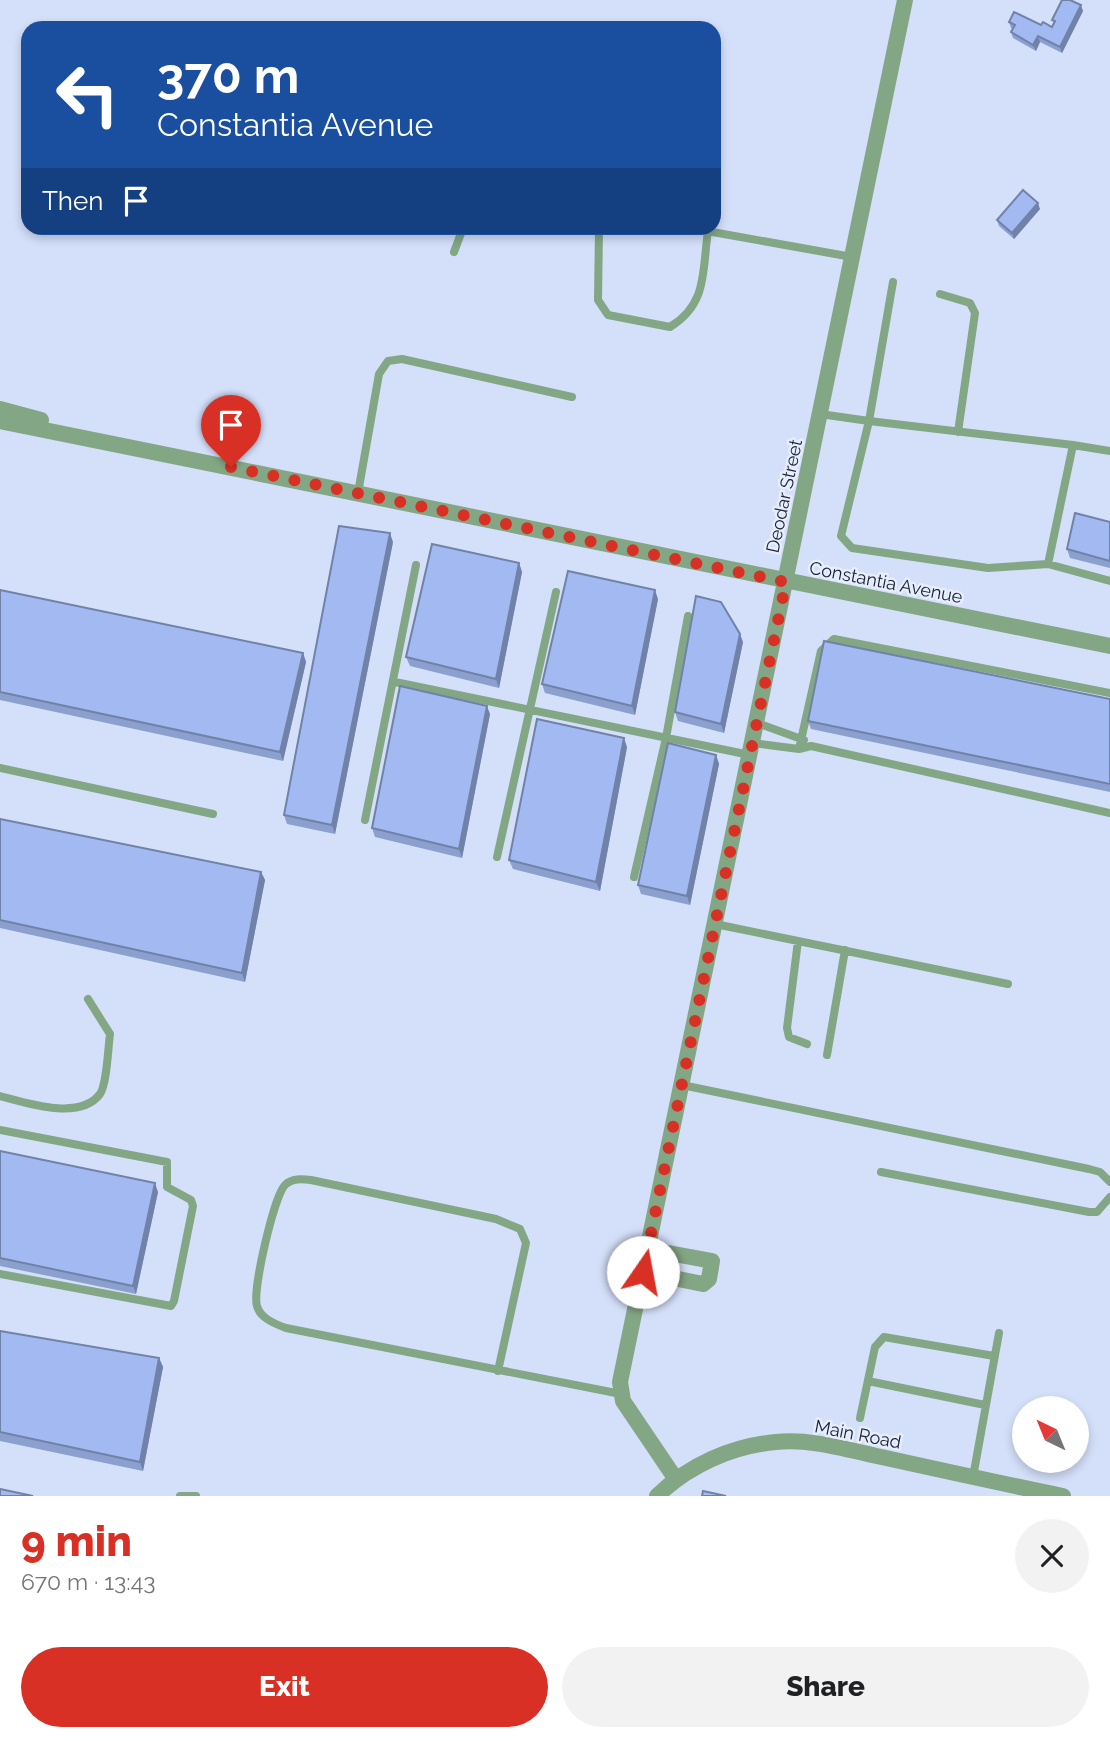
<!DOCTYPE html>
<meta charset="utf-8">
<style>
body{margin:0;font-family:Raleway,sans-serif;background:#f2f2f2;color:#202124;height:100vh;display:flex;flex-direction:column;font-size:26px;white-space:nowrap}
*{box-sizing:border-box;margin:0}
p{font-size:23px;color:#757577}
.icon{flex:none;width:38px;height:38px;fill:none;stroke:currentColor;stroke-width:2;stroke-linecap:round;stroke-linejoin:round}
.map{position:relative;height:1496px;overflow:hidden}
.panel{display:flex;flex-direction:column;background:#fff;flex:1}
.panel>*{flex:none}
.hud{position:absolute;left:21px;top:21px;width:700px;height:214px;border-radius:21px;box-shadow:0 4px 10px #0003;background:#1a4fa0;color:#fff;overflow:hidden}
.needle{width:46px;rotate:317deg}
.fabs{position:absolute;left:1012px;top:1396px;display:grid;gap:14px}
.fabs a{display:grid;place-items:center;width:77px;height:77px;border-radius:50%;background:#fff;box-shadow:0 4px 10px #0003;font-size:35px}
.pin{position:absolute;display:grid;place-items:center;width:60px;height:60px;color:#fff;margin:-72px -30px;border-radius:50% 50% 50% 0;rotate:-45deg;box-shadow:0 0 7px #0007}
.pin .icon{rotate:45deg}
.me{position:absolute;width:77px;margin:-38px;rotate:12deg;stroke-linejoin:round;filter:drop-shadow(0 0 5px #0008)}
.turn{display:flex;align-items:center;gap:24px;height:147px;padding:0 21px;font-size:32px}
.turn .icon{width:91px;height:91px;stroke-width:2.5}
.turn b{display:block;font-size:49px;line-height:60px}
.then{display:flex;align-items:center;height:66px;padding:0 21px;background:#0003;gap:14px;font-size:26px}
.round{display:grid;place-items:center;flex:none;width:74px;height:74px;border-radius:37px;background:#f2f2f2}
.summary{display:flex;align-items:center;justify-content:space-between;height:119px;padding:0 21px}
h1{font-size:42px;font-weight:800;line-height:52px;color:#d93025}
.button{display:flex;gap:14px;margin-top:auto;padding:14px 21px}
.button a{flex:1;height:80px;border-radius:42px;background:#d93025;color:#fff;font-size:28px;font-weight:800;line-height:80px;text-align:center}
.button a+a{background:#f2f2f2;color:#202124}
.map>svg:first-child{display:block}
.lines{fill:none;stroke-linecap:round;stroke-linejoin:round}
.lane{stroke:#83a684;stroke-width:8}
.street{stroke:#83a684;stroke-width:16}
.wall{fill:#8ba0cf}
.shaded-wall{fill:#7182a9}
.building{fill:#a2baf1;stroke:#7182a9;stroke-width:2}
.route{stroke:#d93025;stroke-width:12;stroke-dasharray:0 21.6}
.labels{text-anchor:middle;dominant-baseline:central;stroke-width:5;stroke-linejoin:round;paint-order:stroke}
.street-label{font-size:18px;fill:#1b2231;stroke:#e5edfe}
</style>
<div class="map">
<svg width="1110" height="1496" viewBox="0 0 1110 1496">
<rect width="100%" height="100%" fill="#d4dff9"/>
<g class="lines">
<path class="lane" d="M599 228 598 300 608 315 670 327C708 304 702 271 708 231
M690 228 852 257
M454 252 463 228
M893 282 869 421 1073 445 1048 564
M940 294 970 303 975 313 958 432
M820 414 869 421 841 536 852 548 988 568 1048 564 1110 581
M1073 445 1110 451
M358 493 379 374 388 361 402 359 572 397
M395 682 750 755
M757 723 804 740
M753 743 799 749 811 746 1110 813
M799 749 821 651 834 639 1110 693
M0 768 213 814
M365 820 416 565
M497 857 556 592
M634 877 666 738 688 616
M715 924 1008 984
M798 941 787 1028 789 1037 807 1044
M827 1055 845 950
M682 1085 1089 1169 1100 1172 1110 1182
M0 1096C27 1103 80 1121 100 1094 107 1084 108 1048 110 1034L88 999
M0 1130 167 1162V1187L191 1200 193 1206 174 1301 171 1306 0 1274
M881 1172 1089 1212H1097L1110 1197
M498 1371 526 1243 520 1229 496 1219 311 1180C302 1179 292 1178 285 1185 274 1196 252 1291 257 1306 260 1318 275 1324 286 1328L621 1394
M868 1381 985 1405
M860 1418 875 1347 884 1337 994 1356
M973 1477 999 1333
M180 1496H196"/>
<path class="street" d="M0 409 41 420
M0 421 1110 646
M643 1272 703 1284 709 1279 712 1261 647 1249
M675 1478 623 1401 620 1382 905 0
M657 1496C689 1465 732 1446 776 1442 812 1438 851 1451 886 1458 945 1471 1004 1484 1063 1496"/>
</g>
<path class="wall" d="M1083 11 1062 53 1040 42 1036 51 1013 38 1011 32 1013 29 1011 28 1009 22 1052 27 1054 24 1052 20Z
M1040 209 1014 239 999 226 997 220Z
M1110 522V568L1070 558 1067 549Z
M393 542 335 834 287 824 284 815Z
M519 563 522 572 499 688 410 666 406 657Z
M0 590 303 653 306 662 283 761 0 700Z
M658 599 635 715 545 693 542 684Z
M743 642 724 733 678 721 675 712Z
M1110 699V792L811 729 808 721Z
M490 714 462 858 375 837 372 828Z
M627 747 600 891 513 869 509 860Z
M716 755 719 764 690 905 641 894 638 885Z
M0 819 261 872 265 880 245 982 0 928Z
M0 1151 158 1192 136 1294 0 1266Z
M0 1331 159 1358 163 1367 143 1471 0 1441Z"/>
<path class="shaded-wall" d="M1081 5 1083 11 1062 53 1060 47Z
M1038 36 1040 42 1036 51 1033 45Z
M1038 203 1040 209 1014 239 1012 233Z
M390 533 393 542 335 834 332 825Z
M519 563 522 572 499 688 496 679Z
M655 590 658 599 635 715 632 706Z
M740 634 743 642 724 733 721 724Z
M303 653 306 662 283 761 280 752Z
M487 706 490 714 462 858 459 849Z
M624 738 627 747 600 891 596 882Z
M716 755 719 764 690 905 687 896Z
M261 872 265 880 245 982 242 973Z
M155 1183 158 1192 136 1294 133 1286Z
M159 1358 163 1367 143 1471 140 1462Z"/>
<path class="building" d="M1062 0H1070L1081 5 1060 47 1038 36 1033 45 1011 32 1015 25 1009 22 1014 12 1041 25 1043 22 1052 27 1055 21 1052 20Z
M1023 190 1038 203 1012 233 997 220Z
M1075 513 1110 522V561L1067 549Z
M339 526 390 533 332 825 284 815Z
M432 544 519 563 496 679 406 657Z
M568 571 655 590 632 706 542 684Z
M0 590 303 653 280 752 0 692Z
M696 596 721 602 740 634 721 724 675 712Z
M824 641 1110 699V784L808 721Z
M400 686 487 706 459 849 372 828Z
M537 719 624 738 596 882 509 860Z
M668 743 716 755 687 896 638 885Z
M0 819 261 872 242 973 0 920Z
M0 1151 155 1183 133 1286 0 1258Z
M0 1331 159 1358 140 1462 0 1432Z
M0 1489 33 1496H0Z
M703 1491 726 1496H702Z"/>
<g class="lines">
<path class="route" d="M231 467 786 582 643 1272"/>
</g>
<g class="labels">
<g class="street-label">
<text transform="translate(784 496) rotate(-78)">Deodar Street</text>
<text transform="translate(886 582) rotate(11)">Constantia Avenue</text>
<text transform="translate(858 1434) rotate(11)">Main Road</text>
</g>
</g>
</svg>
<div class="fabs">
<a><svg class="needle" viewBox="-14 -14 28 28"><path d="M0-13l5 13h-10z" fill="#e53935"/><path d="M0 13l5-13h-10z" fill="#757577"/></svg></a>
</div>
<div class="pin" style="left:231px;top:467px;background:#d93025"><svg class="icon" aria-label="arrive" viewBox="0 0 24 24"><path d="M6 21V4h12l-3 4 3 4H6"/></svg></div>
<svg class="me" style="left:643px;top:1272px" viewBox="-20 -20 40 40"><circle r="19" fill="#fff"/><path d="M0-13L10 11 0 6-10 11z" fill="#d93025"/></svg>
<div class="hud">
<div class="turn"><svg class="icon" aria-label="left" viewBox="0 0 24 24"><path d="M17 20v-9H6M10 6l-5 5 5 5"/></svg><div><b>370 m</b>Constantia Avenue</div></div>
<div class="then">Then<svg class="icon" aria-label="arrive" viewBox="0 0 24 24"><path d="M6 21V4h12l-3 4 3 4H6"/></svg></div>
</div>
</div>
<section class="panel">
<div class="summary"><div><h1>9 min</h1><p>670 m · 13:43</p></div><a class="round"><svg class="icon" aria-label="close" viewBox="0 0 24 24"><path d="M6 6l12 12M18 6L6 18"/></svg></a></div>
<div class="button"><a>Exit</a><a>Share</a></div>
</section>
